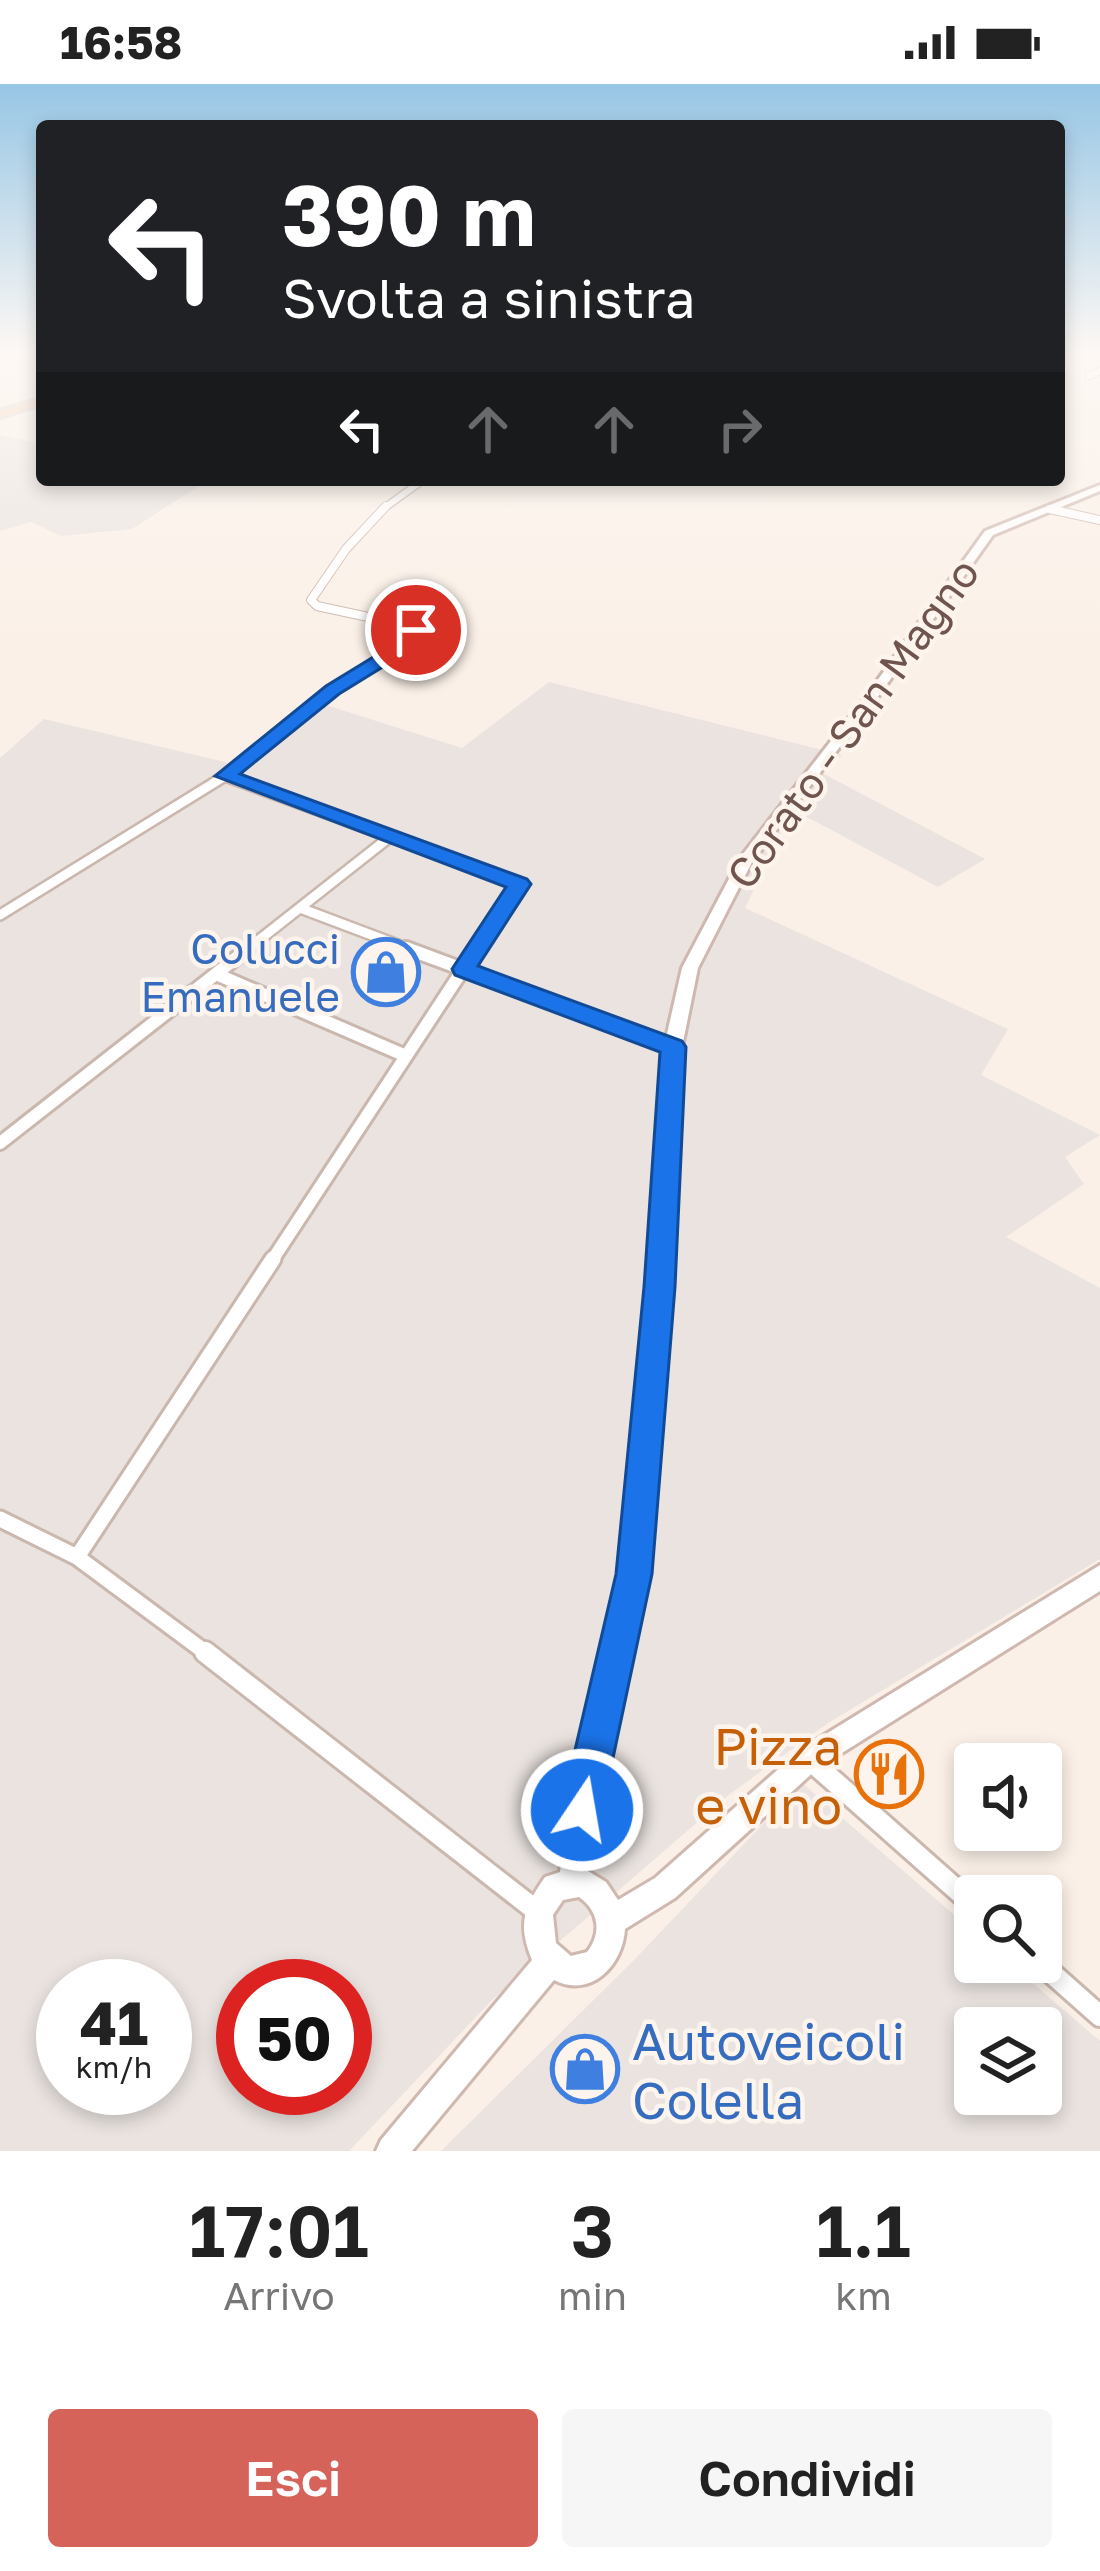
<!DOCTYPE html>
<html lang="it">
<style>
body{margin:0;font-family:"Golos Text",sans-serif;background:#f6f6f6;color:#222;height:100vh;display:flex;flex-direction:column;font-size:45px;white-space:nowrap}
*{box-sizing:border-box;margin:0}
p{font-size:39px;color:#767676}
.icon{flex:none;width:66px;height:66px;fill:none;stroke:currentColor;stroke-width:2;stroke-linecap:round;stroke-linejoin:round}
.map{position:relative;height:2067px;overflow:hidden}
.panel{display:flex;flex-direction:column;background:#fff;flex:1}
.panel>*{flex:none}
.banner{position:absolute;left:36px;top:36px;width:1029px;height:366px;border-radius:12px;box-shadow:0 6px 18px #0003;background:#202124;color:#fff;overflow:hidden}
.controls{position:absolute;left:954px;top:1659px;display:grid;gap:24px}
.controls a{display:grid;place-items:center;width:108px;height:108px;border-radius:12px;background:#fff;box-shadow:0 6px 18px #0003;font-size:60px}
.speed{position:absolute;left:36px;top:1875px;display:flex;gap:24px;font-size:60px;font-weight:700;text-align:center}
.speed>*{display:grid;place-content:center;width:156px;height:156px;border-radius:50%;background:#fff;box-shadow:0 6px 18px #0003;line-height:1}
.speed small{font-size:30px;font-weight:400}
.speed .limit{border:18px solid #d22;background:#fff;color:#111}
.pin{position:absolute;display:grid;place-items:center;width:102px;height:102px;color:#fff;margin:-51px;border:6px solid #fff;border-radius:50%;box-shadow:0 3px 12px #0007}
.me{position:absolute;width:132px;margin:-66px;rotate:12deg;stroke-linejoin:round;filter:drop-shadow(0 0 9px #0008)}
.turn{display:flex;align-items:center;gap:42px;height:252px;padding:0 48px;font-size:54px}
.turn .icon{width:156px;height:156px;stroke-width:2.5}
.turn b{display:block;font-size:84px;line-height:102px}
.lanes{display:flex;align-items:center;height:114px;padding:0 48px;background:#0003;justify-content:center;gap:60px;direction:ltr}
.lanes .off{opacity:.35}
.eta{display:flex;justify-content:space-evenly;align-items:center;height:204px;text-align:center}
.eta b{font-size:72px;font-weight:600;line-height:84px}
.cta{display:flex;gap:24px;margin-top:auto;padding:24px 48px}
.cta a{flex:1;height:138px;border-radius:12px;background:#d6635a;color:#fff;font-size:48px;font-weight:600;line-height:138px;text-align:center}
.cta a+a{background:#f6f6f6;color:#222}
.status{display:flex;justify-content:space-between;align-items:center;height:84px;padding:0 60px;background:#fff;direction:ltr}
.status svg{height:33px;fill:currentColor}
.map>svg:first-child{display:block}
.industrial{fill:#eae3e0;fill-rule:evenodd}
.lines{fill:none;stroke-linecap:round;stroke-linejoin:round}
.minor-far5-casing{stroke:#cab7ae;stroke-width:9}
.minor-far4-casing{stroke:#cab7ae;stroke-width:10}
.minor-far3-casing{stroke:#cab7ae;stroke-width:14}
.minor-far2-casing{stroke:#cab7ae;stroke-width:18}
.minor-far1-casing{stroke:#cab7ae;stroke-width:21}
.minor-casing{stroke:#cab7ae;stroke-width:26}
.secondary-casing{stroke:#cfb8af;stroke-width:6}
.primary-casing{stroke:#d7cfcd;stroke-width:6}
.minor-far5{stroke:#fff;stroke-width:6}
.minor-far4{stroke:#fff;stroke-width:8}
.minor-far3{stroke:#fff;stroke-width:9}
.minor-far2{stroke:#fff;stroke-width:12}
.minor-far1{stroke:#fff;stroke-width:15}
.minor{stroke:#fff;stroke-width:20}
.secondary{fill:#fff;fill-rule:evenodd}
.primary{fill:#f1caa7;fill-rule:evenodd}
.route{fill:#1a73e8;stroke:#114b97;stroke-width:3}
.labels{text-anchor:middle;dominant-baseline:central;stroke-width:9;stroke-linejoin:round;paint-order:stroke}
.street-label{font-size:42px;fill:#70554e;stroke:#fdf4ed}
.shop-label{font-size:42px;fill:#366cbe;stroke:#fdf4ed;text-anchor:end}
.near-food-label{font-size:51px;fill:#c56008;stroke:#fdf4ed;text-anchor:end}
.near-shop-label{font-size:51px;fill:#366cbe;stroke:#fdf4ed;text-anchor:start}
</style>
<div class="status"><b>16:58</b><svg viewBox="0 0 49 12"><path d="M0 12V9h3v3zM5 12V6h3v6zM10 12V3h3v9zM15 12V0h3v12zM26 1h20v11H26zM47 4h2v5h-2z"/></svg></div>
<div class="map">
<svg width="1100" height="2067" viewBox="0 0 1100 2067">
<rect width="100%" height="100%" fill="#faf0e7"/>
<path class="industrial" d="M0 351 42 360V396H208L132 445 61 452 31 438 0 447Z
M549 598 842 671 822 689 985 775 938 803 792 725 745 824 1008 945 981 991 1100 1051 1065 1073 1084 1100 1006 1153 1100 1204V1475L828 1639 730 1710 494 1914 349 2067H0V674L44 635 233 680 313 617 462 664ZM63 1902H165V2004H63ZM243 1902H345V2004H243Z
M802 1699 975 1849V1878H1008L1100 1957V2067H441L636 1874ZM975 1944H1041V2010H975Z"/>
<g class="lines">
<g class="minor-far5-casing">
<path id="minor-far5" d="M1089 292 1100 287
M383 425 423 396"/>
</g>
<g class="minor-far4-casing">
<path id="minor-far4" d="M1050 425 1100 436
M315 620 414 556 416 546 410 542 317 522 311 516 346 465 386 422"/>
</g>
<g class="minor-far3-casing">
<path id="minor-far3" d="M225 692 519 800 475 867
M300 824 414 867
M0 831 225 692 318 617
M245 867 391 752"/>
</g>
<g class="minor-far2-casing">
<path id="minor-far2" d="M406 864 673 963
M216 890 406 972
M0 1059 249 864
M271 1178 477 864"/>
</g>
<g class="minor-far1-casing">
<path id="minor-far1" d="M0 1435 77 1473 209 1571
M77 1473 273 1175"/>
</g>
<g class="minor-casing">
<path id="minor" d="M205 1568 538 1828
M810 1676 975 1822
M1039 1878 1100 1932"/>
</g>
<g class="secondary-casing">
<path id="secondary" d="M1100 401V407L993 451 877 614 752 778 698 884 682 963 670 1203 646 1490 596 1726 588 1787 606 1798 618 1816 655 1794 800 1666 1100 1481V1507L818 1684 675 1814 625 1845C623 1881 591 1915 554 1896L412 2067H376L381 2056 532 1876C517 1840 524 1823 545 1793L560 1788 568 1726 622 1490 650 1203 664 963 682 884 740 774 869 608 985 447ZM579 1813C599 1827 602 1849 587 1868L571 1872 556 1859 553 1831 563 1816Z"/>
</g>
<g class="primary-casing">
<path id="primary" d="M42 314V320L0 333V327Z"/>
</g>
<use href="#minor-far5" class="minor-far5"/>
<use href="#minor-far4" class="minor-far4"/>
<use href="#minor-far3" class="minor-far3"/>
<use href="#minor-far2" class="minor-far2"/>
<use href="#minor-far1" class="minor-far1"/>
<use href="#minor" class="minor"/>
<use href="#secondary" class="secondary"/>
<use href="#primary" class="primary"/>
</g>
<linearGradient id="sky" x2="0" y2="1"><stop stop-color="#97c6e5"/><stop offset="0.48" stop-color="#fdf8f4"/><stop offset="1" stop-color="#fdf8f4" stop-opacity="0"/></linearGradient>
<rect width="1100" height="558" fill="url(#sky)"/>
<path class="route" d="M410 542 425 546 420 560 339 610 240 690 527 795 531 800 478 882 682 957 686 963 675 1203 652 1490 602 1726 596 1741 582 1747 567 1741 561 1726 616 1490 644 1203 660 968 455 891 452 885 506 803 215 692 326 602 406 553Z"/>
<defs>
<g id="shop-ring" transform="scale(3.45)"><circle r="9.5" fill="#fdf4ed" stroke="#3f7fe0" stroke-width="1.5"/><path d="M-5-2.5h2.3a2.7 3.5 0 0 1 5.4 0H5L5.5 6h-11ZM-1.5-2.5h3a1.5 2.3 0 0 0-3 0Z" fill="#3f7fe0"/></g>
<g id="restaurant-ring" transform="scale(3.45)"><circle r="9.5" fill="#fdf4ed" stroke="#e8710a" stroke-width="1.5"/><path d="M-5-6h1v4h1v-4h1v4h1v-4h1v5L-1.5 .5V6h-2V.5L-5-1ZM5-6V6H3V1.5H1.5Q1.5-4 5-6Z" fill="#e8710a"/></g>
</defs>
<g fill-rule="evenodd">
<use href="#shop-ring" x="386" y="888"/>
<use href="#restaurant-ring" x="889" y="1690"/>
<use href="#shop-ring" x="585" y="1985"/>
</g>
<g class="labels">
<g class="street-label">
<text transform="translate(852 639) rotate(-54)">Corato - San Magno</text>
</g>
<g class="shop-label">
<text x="340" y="864">Colucci<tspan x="340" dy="48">Emanuele</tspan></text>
</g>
<g class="near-food-label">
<text x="842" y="1661">Pizza<tspan x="842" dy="59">e vino</tspan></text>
</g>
<g class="near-shop-label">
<text x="632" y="1956">Autoveicoli<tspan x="632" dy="59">Colella</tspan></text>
</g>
</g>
</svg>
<div class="controls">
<a><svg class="icon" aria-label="sound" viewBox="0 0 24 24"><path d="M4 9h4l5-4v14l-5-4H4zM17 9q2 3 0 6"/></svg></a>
<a><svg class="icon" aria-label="search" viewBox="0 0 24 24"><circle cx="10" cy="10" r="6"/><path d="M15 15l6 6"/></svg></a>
<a><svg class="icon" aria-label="layers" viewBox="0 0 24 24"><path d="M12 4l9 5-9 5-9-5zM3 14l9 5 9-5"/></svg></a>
</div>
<div class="speed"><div>41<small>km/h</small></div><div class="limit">50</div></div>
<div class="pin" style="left:416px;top:546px;background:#d93025"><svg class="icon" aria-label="arrive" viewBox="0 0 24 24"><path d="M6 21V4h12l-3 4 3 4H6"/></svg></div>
<svg class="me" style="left:582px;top:1726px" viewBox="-20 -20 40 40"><circle r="17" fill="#1a73e8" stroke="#fff" stroke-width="3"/><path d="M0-11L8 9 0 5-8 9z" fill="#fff"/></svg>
<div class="banner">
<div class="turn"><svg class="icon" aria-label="left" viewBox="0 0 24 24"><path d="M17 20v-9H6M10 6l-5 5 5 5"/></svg><div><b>390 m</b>Svolta a sinistra</div></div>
<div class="lanes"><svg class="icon" aria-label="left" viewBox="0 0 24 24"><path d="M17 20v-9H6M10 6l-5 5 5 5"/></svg><svg class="icon off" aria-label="ahead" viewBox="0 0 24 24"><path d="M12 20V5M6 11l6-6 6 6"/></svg><svg class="icon off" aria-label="ahead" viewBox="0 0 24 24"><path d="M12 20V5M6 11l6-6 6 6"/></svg><svg class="icon off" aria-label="right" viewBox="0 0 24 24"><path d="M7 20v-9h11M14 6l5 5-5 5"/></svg></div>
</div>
</div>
<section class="panel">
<div class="eta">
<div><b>17:01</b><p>Arrivo</p></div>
<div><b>3</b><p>min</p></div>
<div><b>1.1</b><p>km</p></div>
</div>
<div class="cta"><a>Esci</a><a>Condividi</a></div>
</section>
